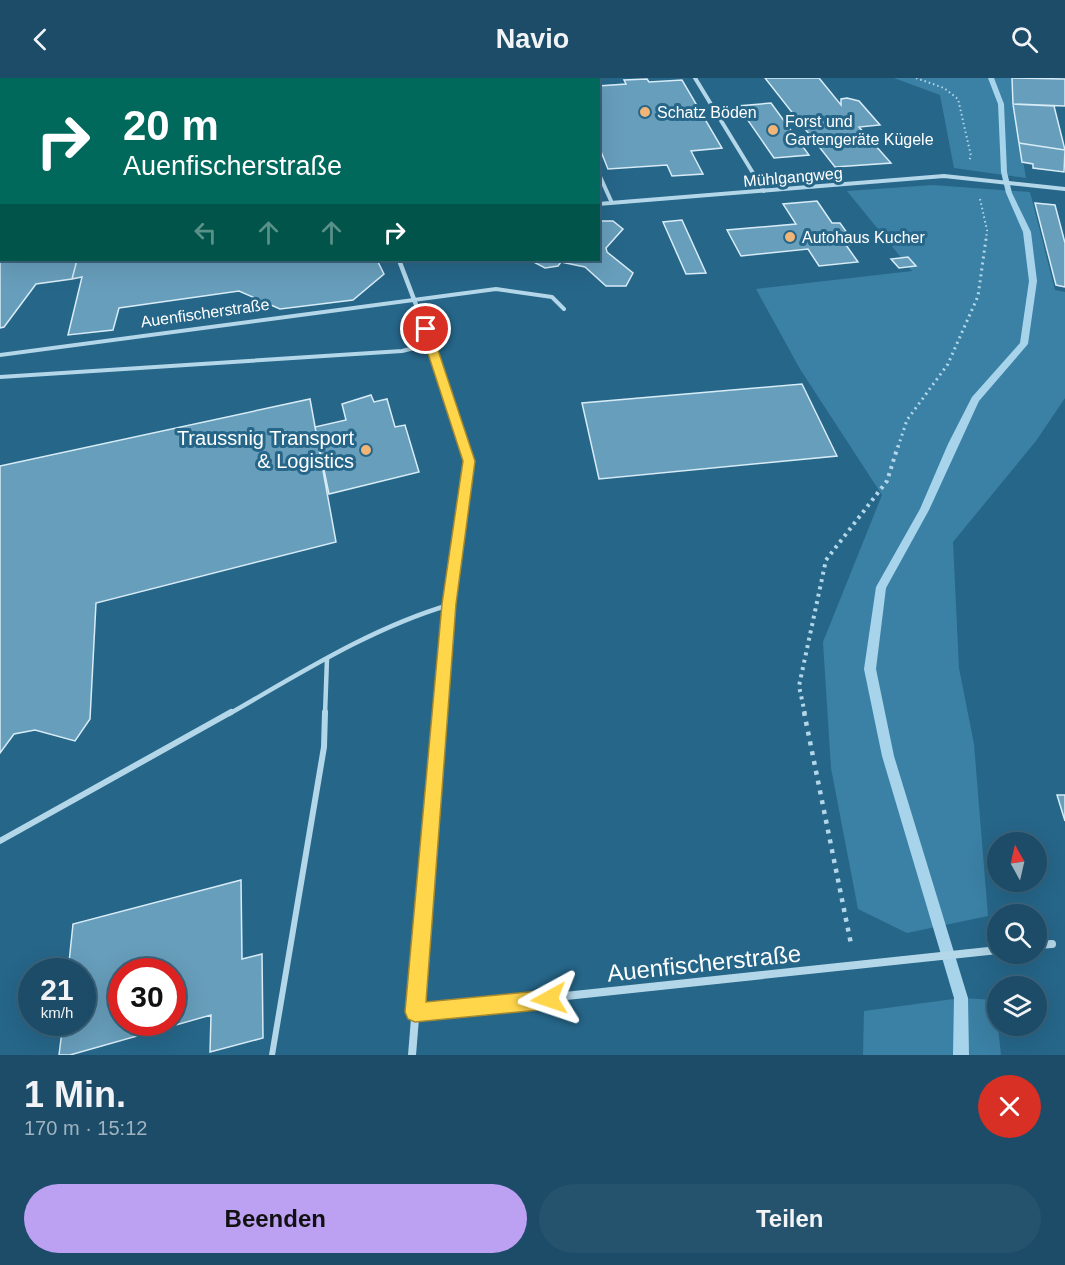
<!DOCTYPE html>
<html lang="de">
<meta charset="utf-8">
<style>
body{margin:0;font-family:Helvetica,sans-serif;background:#25536d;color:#f1f3f6;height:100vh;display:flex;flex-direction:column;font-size:22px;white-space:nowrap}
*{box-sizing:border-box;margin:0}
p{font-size:20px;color:#a0b4c0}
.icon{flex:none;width:33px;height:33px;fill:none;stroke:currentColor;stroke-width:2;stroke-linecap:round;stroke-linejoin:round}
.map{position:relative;height:977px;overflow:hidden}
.panel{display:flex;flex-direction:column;background:#1c4c67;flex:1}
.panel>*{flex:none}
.banner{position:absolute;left:0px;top:0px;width:600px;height:183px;box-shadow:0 6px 24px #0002,0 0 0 2px #3a637b;background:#00695c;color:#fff;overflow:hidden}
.needle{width:39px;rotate:352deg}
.tools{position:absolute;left:987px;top:754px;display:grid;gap:12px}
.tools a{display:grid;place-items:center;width:60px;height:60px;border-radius:50%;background:#1c4c67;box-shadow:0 6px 24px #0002,0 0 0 2px #3a637b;font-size:30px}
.speed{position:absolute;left:18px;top:880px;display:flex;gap:12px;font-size:30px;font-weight:700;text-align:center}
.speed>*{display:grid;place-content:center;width:78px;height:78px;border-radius:50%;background:#1c4c67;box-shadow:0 6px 24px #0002,0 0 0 2px #3a637b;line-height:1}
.speed small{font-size:15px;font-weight:400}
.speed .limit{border:9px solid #d22;background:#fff;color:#111}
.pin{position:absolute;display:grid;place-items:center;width:51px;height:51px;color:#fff;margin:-26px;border:3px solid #fff;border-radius:50%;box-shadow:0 2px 6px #0007}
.me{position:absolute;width:66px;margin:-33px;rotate:265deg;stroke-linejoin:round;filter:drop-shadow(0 0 4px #0008)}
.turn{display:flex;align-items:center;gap:21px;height:126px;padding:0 24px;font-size:27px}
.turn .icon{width:78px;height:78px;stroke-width:2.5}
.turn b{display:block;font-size:42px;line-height:51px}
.lanes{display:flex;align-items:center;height:57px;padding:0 24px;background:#0003;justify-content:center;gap:30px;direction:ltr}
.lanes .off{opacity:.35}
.round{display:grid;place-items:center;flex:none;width:63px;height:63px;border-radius:32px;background:#25536d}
.summary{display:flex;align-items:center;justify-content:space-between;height:102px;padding:0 24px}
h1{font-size:36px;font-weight:700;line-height:45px}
.primary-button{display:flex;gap:12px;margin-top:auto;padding:12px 24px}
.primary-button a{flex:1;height:69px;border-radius:36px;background:#bca0f2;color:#111;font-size:24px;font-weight:700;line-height:69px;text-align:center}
.primary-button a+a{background:#25536d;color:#f1f3f6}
header{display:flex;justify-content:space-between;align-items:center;height:78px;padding:0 24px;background:#1c4c67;font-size:27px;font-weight:700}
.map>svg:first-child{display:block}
.green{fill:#3b81a5}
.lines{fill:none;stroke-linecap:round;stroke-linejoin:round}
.stream{fill:#a7d4ea;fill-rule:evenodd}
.building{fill:#679ebb;stroke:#d7ecf7;stroke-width:1.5;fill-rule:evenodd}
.path-far3{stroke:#b3d7e9;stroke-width:2;stroke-dasharray:1.5 3;stroke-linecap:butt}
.path-far2{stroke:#b3d7e9;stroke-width:3;stroke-dasharray:2 4;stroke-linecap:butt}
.path-far1{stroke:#b3d7e9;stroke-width:4;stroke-dasharray:3 4.5;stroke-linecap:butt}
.path{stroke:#b3d7e9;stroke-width:4.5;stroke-dasharray:4 6;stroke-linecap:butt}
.service-far2{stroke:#b3d7e9;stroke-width:4}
.service-far1{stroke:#b3d7e9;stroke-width:4.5}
.service{stroke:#b3d7e9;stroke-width:6}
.minor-far3{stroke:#b3d7e9;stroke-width:4}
.minor-far2{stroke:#b3d7e9;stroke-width:4.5}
.minor-far1{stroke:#b3d7e9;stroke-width:6}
.minor{stroke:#b3d7e9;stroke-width:8}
.secondary{fill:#ddeef8;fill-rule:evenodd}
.route{fill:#ffd54a;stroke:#a68a30;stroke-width:1.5}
.poi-dot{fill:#f2b578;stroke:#266689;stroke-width:2}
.labels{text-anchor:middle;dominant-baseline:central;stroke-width:6;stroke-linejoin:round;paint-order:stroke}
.far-poi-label{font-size:16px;fill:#fff;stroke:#266689;text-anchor:start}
.far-street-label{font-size:16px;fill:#fff;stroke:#266689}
.poi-label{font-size:20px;fill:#fff;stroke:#266689;text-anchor:end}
.near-street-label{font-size:24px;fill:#fff;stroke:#266689}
</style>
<header><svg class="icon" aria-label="back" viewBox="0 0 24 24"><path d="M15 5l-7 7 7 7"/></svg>Navio<svg class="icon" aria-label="search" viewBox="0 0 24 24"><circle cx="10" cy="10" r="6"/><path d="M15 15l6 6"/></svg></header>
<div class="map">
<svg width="1065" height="977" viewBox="0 0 1065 977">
<rect width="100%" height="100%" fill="#266689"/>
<path class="green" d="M894 0H1012L1013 26 1026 100 954 90 940 17Z
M933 107 1030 114 1055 212 1065 214V320L1036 363 953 464 959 590 974 666 988 838 907 855 858 831 831 690 823 564 882 417 800 291 756 211 912 193 847 113Z
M961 920 995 922 1001 977H863L864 933Z"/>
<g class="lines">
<path class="stream" d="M988 0H994L1004 26 1007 94 1012 115 1031 154 1037 203 1028 266 979 323 929 432 886 510 876 591 894 678 968 920 969 977H953L954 920 882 678 864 591 876 509 920 431 948 366 972 319 1020 265 1029 203 1023 154 1006 115 1001 94 998 26Z"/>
</g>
<path class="building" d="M765 0H819L841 27V21L847 20 859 23 880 47 859 49 891 85 835 89Z
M1012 0 1065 1V28L1013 26Z
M647 1 649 4 682 2 722 70 691 73 703 96 672 98 667 87 608 91 598 66V8L626 6 624 2Z
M771 25 809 77 774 80 738 28Z
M1013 26 1054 28 1065 72 1019 65Z
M1019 65 1065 72 1064 94 1033 90V86L1022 84Z
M817 123 832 145H840L855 166 846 167 858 184 819 188 808 171 741 178 727 152 796 146 783 126Z
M1035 125 1055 127 1065 165V209L1056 207Z
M682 142 706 195 686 196 663 144Z
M598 143H613L623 151 606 170 607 174 633 195 626 208H606L585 189 561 184 558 188 545 190 530 182H598Z
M0 174 2 182H77L72 201 36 206 4 249 0 250Z
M908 179 916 188 899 190 891 181Z
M77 182H377L384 196 353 222 280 231 239 213 119 230 113 252 68 257 82 199 72 201Z
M802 306 837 378 599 401 582 325Z
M371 317 374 324 387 321 395 349 405 347 419 394 329 416 315 349 346 342 342 326Z
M310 321 336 464 96 525 90 641 75 663 35 652 14 656 0 675V388Z
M1057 717H1065V743Z
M241 802 242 881 262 876 263 960 210 974 211 937 70 977H59L63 945H82V894H68L73 846ZM122 894H172V945H122Z"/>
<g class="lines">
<path class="path-far3" d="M916 0 944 10 958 21 971 78 969 83
M117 2 137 0
M980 121 987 152 986 162"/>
<path class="path-far2" d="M898 369 907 342 948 286 978 218 986 161"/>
<path class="path-far1" d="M805 636 799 608 826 482 887 403 898 368"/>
<path class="path" d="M804 634 851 866"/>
<path class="service-far2" d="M0 277 496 211 552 219 564 231
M0 299 402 273 431 266"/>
<path class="service-far1" d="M229 636C299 596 371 550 449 527
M325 636 327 581"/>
<path class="service" d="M0 763 231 634
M272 977 324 669 325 634"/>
<path class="minor-far3" d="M695 0 764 113
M572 2 582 0
M598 94 612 125
M598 126 944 98 1065 111"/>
<path class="minor-far2" d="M399 182 431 266 465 369"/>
<path class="minor-far1" d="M440 636 449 527 469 383 464 368"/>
<path class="minor" d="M1036 867 1052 866
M415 934 998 872
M412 977 440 634"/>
<path class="secondary" d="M201 0 200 2H193L194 0Z
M249 0H255V2H249Z
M0 16H2V20H0Z"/>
</g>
<path class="route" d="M426 248 431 251 475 383 456 526 426 924 549 912 556 914 559 921 556 928 549 931 415 944 408 941 405 934 442 526 463 383 420 251Z"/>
<g class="poi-dot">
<circle cx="645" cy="34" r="6"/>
<circle cx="773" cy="52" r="6"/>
<circle cx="790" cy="159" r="6"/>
<circle cx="366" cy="372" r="6"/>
</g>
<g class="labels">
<g class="far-poi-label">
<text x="657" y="34">Schatz Böden</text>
<text x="785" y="43">Forst und<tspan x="785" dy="18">Gartengeräte Kügele</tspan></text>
<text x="802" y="159">Autohaus Kucher</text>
</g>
<g class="far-street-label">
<text transform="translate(793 99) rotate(-5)">Mühlgangweg</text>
<text transform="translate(205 235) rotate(-8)">Auenfischerstraße</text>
</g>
<g class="poi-label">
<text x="354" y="360">Traussnig Transport<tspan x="354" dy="23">&amp; Logistics</tspan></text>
</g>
<g class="near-street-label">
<text transform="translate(704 885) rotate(-6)">Auenfischerstraße</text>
</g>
</g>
</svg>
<div class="tools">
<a><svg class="needle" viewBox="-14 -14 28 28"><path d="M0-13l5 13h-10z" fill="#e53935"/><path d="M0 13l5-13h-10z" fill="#a0b4c0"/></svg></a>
<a><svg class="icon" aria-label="search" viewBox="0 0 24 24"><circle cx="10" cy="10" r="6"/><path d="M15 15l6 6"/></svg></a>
<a><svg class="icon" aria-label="layers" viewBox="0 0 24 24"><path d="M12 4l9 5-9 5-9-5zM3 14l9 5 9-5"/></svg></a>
</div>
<div class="speed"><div>21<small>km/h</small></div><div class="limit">30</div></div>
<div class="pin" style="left:426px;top:251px;background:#d93025"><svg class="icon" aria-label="arrive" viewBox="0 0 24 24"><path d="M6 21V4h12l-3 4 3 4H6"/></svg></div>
<svg class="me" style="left:549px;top:921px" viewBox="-20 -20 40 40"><path d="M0-17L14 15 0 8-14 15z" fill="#ffd54a" stroke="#fff" stroke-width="4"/></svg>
<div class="banner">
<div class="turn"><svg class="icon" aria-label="right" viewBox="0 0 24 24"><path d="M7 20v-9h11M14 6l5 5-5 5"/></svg><div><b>20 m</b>Auenfischerstraße</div></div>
<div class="lanes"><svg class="icon off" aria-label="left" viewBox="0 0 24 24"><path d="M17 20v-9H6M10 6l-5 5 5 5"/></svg><svg class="icon off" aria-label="ahead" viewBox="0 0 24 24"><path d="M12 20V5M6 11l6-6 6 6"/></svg><svg class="icon off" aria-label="ahead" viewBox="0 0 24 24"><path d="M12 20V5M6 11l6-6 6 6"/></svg><svg class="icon" aria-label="right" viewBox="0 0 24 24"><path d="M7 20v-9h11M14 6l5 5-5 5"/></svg></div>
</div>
</div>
<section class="panel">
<div class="summary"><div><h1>1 Min.</h1><p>170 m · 15:12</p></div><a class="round" style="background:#d93025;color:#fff"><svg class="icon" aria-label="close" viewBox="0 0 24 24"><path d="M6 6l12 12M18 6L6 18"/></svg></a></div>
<div class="primary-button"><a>Beenden</a><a>Teilen</a></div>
</section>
